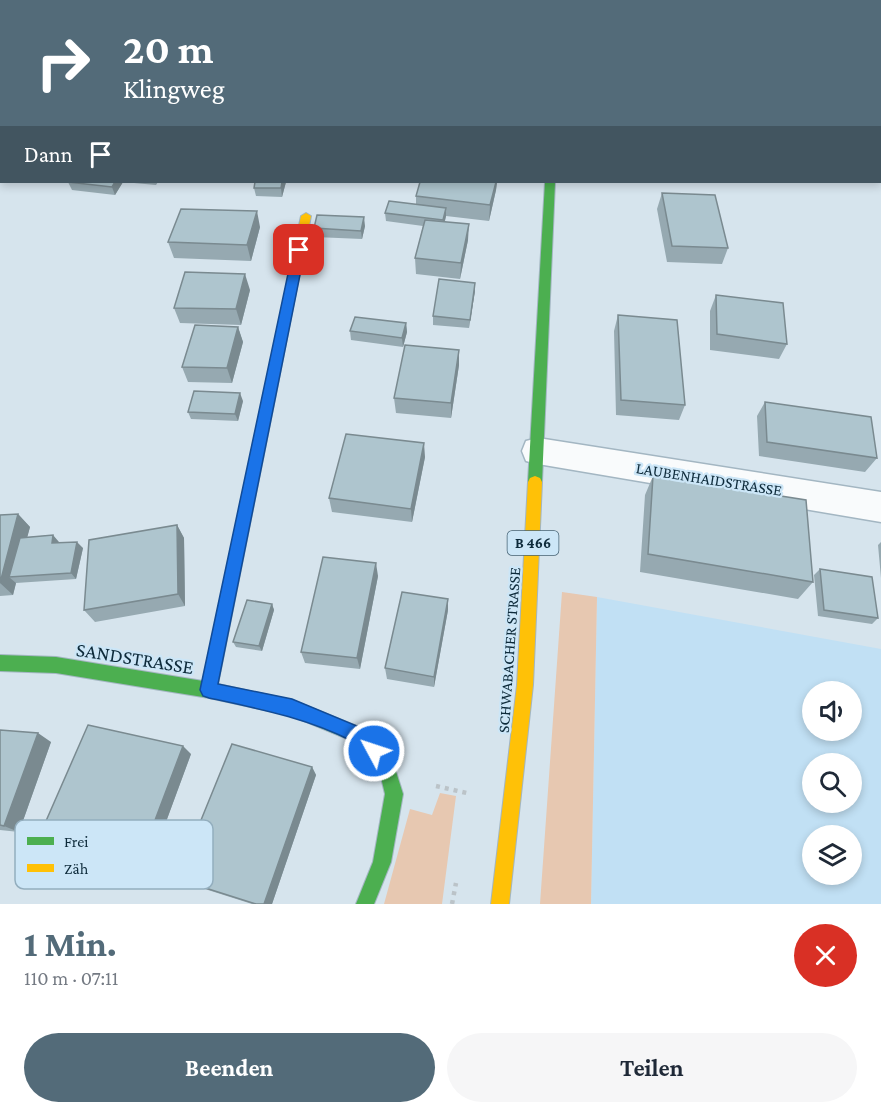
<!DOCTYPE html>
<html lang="de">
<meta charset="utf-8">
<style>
body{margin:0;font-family:"Crimson Pro",serif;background:#f6f6f7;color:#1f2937;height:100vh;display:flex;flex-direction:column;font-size:22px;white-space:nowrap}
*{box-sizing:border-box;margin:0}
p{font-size:20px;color:#747a83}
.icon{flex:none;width:33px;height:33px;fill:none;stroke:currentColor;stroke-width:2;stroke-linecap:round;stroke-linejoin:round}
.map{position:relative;height:904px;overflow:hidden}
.details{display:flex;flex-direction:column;background:#fff;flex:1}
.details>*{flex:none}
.top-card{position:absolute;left:0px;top:0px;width:882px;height:183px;box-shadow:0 3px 9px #0003;background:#536b79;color:#fff;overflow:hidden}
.tools{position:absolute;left:802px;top:681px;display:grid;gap:12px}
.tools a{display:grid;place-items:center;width:60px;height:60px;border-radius:50%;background:#fff;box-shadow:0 3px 9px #0003;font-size:30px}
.pin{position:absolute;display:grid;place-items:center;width:51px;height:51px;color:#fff;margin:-26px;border-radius:12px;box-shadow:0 3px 9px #0006}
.me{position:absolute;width:66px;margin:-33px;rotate:310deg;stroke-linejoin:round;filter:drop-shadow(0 0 4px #0008)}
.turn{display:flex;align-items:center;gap:21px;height:126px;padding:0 24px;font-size:27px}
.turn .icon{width:78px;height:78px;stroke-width:2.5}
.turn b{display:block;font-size:42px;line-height:51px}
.then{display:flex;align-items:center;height:57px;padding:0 24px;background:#0003;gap:12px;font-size:22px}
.round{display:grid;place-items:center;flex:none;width:63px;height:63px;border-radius:32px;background:#f6f6f7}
.summary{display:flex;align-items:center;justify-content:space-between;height:102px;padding:0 24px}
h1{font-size:36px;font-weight:700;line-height:45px;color:#536b79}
.button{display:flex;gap:12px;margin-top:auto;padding:12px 24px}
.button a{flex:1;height:69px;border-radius:36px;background:#536b79;color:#fff;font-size:24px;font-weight:700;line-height:69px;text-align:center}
.button a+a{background:#f6f6f7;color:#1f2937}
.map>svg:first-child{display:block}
.built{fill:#c1e0f4;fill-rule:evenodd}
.green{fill:#e7c8b1}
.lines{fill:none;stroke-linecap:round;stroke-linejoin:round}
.stream{fill:#5dc3b4;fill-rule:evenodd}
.street-casing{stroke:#a3b6c2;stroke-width:3}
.fast-casing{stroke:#a3b6c2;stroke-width:2}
.slow-casing{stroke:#a3b6c2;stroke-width:2}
.path{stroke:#bbc3c8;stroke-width:4.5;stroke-dasharray:4 5;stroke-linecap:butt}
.street{fill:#f9fbfc;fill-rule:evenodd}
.fast{fill:#4caf50;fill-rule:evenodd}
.slow{fill:#ffc107;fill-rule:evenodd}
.wall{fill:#96a9b1}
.shaded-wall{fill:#7a8a90}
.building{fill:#aec5ce;stroke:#7a8a90;stroke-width:1.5}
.route{fill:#1a73e8;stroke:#114b97;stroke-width:1.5}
.labels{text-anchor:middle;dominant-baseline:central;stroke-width:4.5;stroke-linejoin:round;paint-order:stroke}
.shield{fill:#cce6f7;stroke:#466273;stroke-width:1.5}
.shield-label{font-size:15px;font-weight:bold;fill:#0d2a3a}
.street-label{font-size:16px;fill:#0d2a3a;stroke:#cce6f7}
.near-street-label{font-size:20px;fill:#0d2a3a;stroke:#cce6f7}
.key{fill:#cce6f7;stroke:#93aebe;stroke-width:1.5}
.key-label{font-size:16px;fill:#0d2a3a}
</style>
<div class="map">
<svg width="881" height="904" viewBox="0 0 881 904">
<rect width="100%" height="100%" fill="#d6e4ed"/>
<path class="built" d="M597 597 881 649V904H591ZM813 692H852V730H813ZM813 764H852V802H813ZM813 836H852V874H813Z"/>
<path class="green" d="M584 0H881V112L880 2Z
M562 592 597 597 591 904H540Z
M440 793 456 796 442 904H384L410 809 432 815Z"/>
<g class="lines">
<path class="stream" d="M734 0H742V2H735Z
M841 0H851L852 2H842Z
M880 11H881V15H880Z"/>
<g class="street-casing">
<path id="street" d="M538 438 881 492V522L538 464 526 461 522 451 526 441Z"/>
</g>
<g class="fast-casing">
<path id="fast" d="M554 0H562V2H554Z
M545 182H555L542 482 540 486 535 488 530 486 528 482Z
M270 389 276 394 218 684 292 700 369 731 392 759 403 794 391 862 374 904H356L373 862 385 794 379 769 357 743 292 716 209 698 56 673 0 671V655L56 657 203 681 264 394Z"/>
</g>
<g class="slow-casing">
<path id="slow" d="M306 213 311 216 276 394 270 399 264 394 301 216Z
M535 476 540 478 542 482 533 685 509 904H491L517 685 528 482 530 478Z"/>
</g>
<path class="path" d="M436 786 467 793
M452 904 456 883"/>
<use href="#street" class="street"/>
<use href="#fast" class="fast"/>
<use href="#slow" class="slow"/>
</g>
<path class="wall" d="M68 182H158L156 185 123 182 115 195 72 190Z
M286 182 282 197 256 196 254 188Z
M420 182H497L496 190 489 221 446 216 445 221 468 240 460 279 416 274 415 258 423 226 386 221 385 213 416 204V196Z
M662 193 728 248 722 264 667 262 657 209Z
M365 226 362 239 315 237 314 228Z
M260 227 251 261 174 258 168 242Z
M250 290 241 325 180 323 174 308Z
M475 291 469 328 433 325V316Z
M716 295 787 344 779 359 710 350V311Z
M618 315 685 405 679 420 616 415 614 331Z
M406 323 407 332 403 347 351 340 350 331Z
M238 327 243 342 232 383 188 382 182 367Z
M459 350V365L451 418 396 413 394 398Z
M243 401 238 421 191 419 188 412Z
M765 402 877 458 865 472 759 456 757 416Z
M425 457 412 522 332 512 329 498Z
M653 476 813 582 798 599 640 572 645 495Z
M18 514 30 527 27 537 53 535 58 543 83 548 76 579 16 583 13 595 0 596V515Z
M177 525 184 538 185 606 95 622 84 610Z
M881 542V578L878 545Z
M820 569 878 618 872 624 818 616 814 575Z
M378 576 360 669 305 663 301 652Z
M272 604 274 610 262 651 236 647 233 642Z
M448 610 434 687 387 679 385 668Z
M0 730 51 742 19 832 0 830Z
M191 754 156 849 59 827 46 821Z
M312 767 316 775 272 904H252L186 883 177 879Z"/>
<path class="shaded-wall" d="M115 182H123L115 195 112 187Z
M282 182H286L282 197 281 188Z
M496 182H497L496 190 489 221 490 205Z
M446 208V216L443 228V220Z
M257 211 260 227 251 261 247 245Z
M364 217 365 226 362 239 361 231Z
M469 224 468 240 460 279 461 263Z
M245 274 250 290 241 325 236 309Z
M475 283V291L469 328 470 320Z
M406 323 407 332 403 347 402 338Z
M238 327 243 342 232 383 227 368Z
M459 350V365L451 418V403Z
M240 393 243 401 238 421 235 414Z
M424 443 425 457 412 522 411 509Z
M18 514 30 527 17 576 9 577 16 583 13 595 0 583Z
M177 525 184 538 185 606 178 594Z
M53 535 59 542 57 550 52 543Z
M77 542 83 548 76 579 71 573Z
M376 563 378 576 360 669 357 658Z
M448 599V610L434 687V677Z
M272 604 274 610 262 651 259 646Z
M38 733 51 742 19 832 4 826Z
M183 746 191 754 156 849 146 844Z
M312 767 316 775 272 904H264Z"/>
<path class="building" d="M519 0H529L528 2H519Z
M68 182H115L112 187Z
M255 182H282L281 188H254Z
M420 182H496L490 205 416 196Z
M662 193 715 195 728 248 672 246Z
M389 201 446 208 443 220 385 213Z
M181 209 257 211 247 245 168 242Z
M317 215 364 217 361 231 314 228Z
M425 220 469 224 461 263 415 258Z
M185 272 245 274 236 309 174 308Z
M439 279 475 283 470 320 433 316Z
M716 295 783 303 787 344 717 334Z
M618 315 677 320 685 405 621 400Z
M355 317 406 323 402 338 350 331Z
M195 325 238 327 227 368 182 367Z
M405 345 459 350 451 403 394 398Z
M194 391 240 393 235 414 188 412Z
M765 402 871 417 877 458 767 442Z
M346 434 424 443 411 509 329 498Z
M653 476 806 500 813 582 648 554Z
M18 514 0 583V515Z
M177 525 178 594 84 610 89 540Z
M53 535 52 543 77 542 71 573 9 577 20 538Z
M323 557 376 563 357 658 301 652Z
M820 569 872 577 878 618 824 610Z
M402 592 448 599 434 677 385 668Z
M247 600 272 604 259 646 233 642Z
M88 725 183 746 146 844 46 821Z
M0 730 38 733 4 826 0 825Z
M232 744 312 767 264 904H256L177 879Z"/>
<path class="route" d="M299 246 305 250 218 684 292 699 369 731 383 751 380 757 374 760C365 756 362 746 354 742 307 718 260 709 209 698L203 696 200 690 293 250Z"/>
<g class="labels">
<rect class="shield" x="507.5" y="531" width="51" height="24" rx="4.5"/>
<g class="shield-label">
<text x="533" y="543">B 466</text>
</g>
<g class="street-label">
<text transform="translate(709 479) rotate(9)">LAUBENHAIDSTRASSE</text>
<text transform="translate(509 650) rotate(-86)">SCHWABACHER STRASSE</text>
</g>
<g class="near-street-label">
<text transform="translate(135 658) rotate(9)">SANDSTRASSE</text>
</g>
</g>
<rect x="15" y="820" width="198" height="69" rx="9" class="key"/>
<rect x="27" y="837" width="27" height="8" fill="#4caf50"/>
<rect x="27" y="864" width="27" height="8" fill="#ffc107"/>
<g class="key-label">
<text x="64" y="847">Frei</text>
<text x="64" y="874">Zäh</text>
</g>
</svg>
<div class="tools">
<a><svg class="icon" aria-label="sound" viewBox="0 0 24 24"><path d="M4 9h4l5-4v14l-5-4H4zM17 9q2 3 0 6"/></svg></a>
<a><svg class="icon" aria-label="search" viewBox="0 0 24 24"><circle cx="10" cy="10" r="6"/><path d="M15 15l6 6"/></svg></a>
<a><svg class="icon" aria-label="layers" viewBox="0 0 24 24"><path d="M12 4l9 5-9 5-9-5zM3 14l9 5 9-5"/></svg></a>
</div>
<div class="pin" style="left:299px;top:250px;background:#d93025"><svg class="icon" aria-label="arrive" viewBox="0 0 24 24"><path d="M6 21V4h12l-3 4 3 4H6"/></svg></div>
<svg class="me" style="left:374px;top:751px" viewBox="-20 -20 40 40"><circle r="17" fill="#1a73e8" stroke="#fff" stroke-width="3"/><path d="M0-11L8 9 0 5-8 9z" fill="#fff"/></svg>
<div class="top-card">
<div class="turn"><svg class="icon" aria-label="right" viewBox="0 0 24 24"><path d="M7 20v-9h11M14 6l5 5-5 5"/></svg><div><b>20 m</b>Klingweg</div></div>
<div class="then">Dann<svg class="icon" aria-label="arrive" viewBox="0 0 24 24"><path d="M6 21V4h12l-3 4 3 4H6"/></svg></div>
</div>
</div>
<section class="details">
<div class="summary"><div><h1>1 Min.</h1><p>110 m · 07:11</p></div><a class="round" style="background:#d93025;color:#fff"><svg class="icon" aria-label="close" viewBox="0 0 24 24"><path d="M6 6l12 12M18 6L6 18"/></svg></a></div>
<div class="button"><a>Beenden</a><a>Teilen</a></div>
</section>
